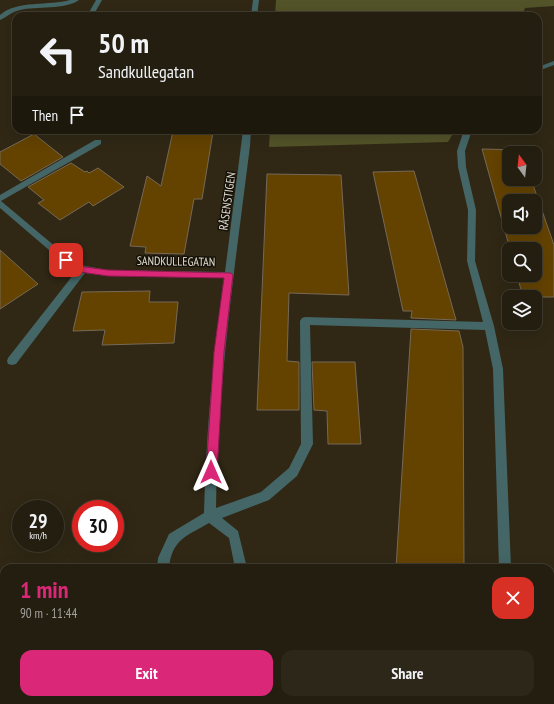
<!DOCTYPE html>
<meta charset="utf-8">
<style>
body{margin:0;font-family:"PT Sans Narrow",sans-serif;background:#2c2719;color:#f1f3f6;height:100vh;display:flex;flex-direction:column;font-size:15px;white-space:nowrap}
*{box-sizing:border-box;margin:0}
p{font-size:13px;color:#a3a29f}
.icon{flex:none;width:22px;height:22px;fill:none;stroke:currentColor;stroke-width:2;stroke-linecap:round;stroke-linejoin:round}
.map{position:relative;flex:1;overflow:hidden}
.panel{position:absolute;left:0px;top:564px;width:554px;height:140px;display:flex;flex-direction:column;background:#241e10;border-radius:12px 12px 0 0;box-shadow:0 4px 16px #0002,0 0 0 1px #413c30}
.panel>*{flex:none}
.guide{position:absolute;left:12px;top:12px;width:530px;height:122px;border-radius:12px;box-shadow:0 4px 16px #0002,0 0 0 1px #413c30;background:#241e10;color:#f1f3f6;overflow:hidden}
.needle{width:26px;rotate:345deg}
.fabs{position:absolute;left:502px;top:146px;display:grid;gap:8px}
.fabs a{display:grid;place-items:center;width:40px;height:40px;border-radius:8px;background:#241e10;box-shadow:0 4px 16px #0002,0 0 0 1px #413c30;font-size:20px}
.speed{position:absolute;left:12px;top:500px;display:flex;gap:8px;font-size:20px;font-weight:700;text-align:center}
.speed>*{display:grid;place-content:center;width:52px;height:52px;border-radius:50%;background:#241e10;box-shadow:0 4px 16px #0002,0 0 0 1px #413c30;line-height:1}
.speed small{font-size:10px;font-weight:400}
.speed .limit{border:6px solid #d22;background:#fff;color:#111}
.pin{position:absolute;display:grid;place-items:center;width:34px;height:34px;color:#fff;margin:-17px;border-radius:8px;box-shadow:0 2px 6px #0006}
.me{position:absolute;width:44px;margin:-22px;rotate:0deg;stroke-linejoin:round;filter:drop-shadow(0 0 3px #0008)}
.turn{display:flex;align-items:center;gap:14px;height:84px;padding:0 20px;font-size:18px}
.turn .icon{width:52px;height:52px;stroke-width:2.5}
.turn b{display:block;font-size:28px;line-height:34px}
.then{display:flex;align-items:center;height:38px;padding:0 20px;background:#0003;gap:8px;font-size:15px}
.round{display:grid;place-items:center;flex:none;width:42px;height:42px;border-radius:12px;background:#2c2719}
.headline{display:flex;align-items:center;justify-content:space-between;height:68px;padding:0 20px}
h1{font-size:24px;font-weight:700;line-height:30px;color:#db2777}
.primary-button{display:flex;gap:8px;margin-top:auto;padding:8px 20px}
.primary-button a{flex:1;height:46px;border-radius:12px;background:#db2777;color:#fff;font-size:16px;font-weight:700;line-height:46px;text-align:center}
.primary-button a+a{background:#2c2719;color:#f1f3f6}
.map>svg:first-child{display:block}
.green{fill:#525328}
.building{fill:#644300;stroke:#766956;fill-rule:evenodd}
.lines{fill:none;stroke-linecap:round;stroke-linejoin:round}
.minor{fill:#446667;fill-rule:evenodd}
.route{fill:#db2777;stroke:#8e194d}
.labels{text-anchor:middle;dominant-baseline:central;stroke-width:3;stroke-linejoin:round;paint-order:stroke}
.street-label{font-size:12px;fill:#e3ddd2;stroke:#151109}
</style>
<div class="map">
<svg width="554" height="704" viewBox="0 0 554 704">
<rect width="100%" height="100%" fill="#302815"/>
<path class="green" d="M276 0H554V6L525 8 522 16H275Z
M270 130H455L448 142 269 147Z
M166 700H246L247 704H166Z"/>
<path class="building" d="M173 131 213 132 202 199H194L184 254 145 253 146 247 130 246 147 176 161 186Z
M34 134 63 157 21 181 0 164V152Z
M482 149 521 150 522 153H509V179H531L554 245V297H523L517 275H535V249H510ZM509 201H535V227H509Z
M71 163 85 172 87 171 89 173 98 168 124 187 93 206 89 202 60 220 38 203 44 200 28 187Z
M414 171 456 320 411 318 412 311H403L373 172Z
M267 174 341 175 349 295 289 293 287 361 299 362V410H257Z
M0 250 38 284 0 309Z
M150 291 149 302H178L174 343 102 345 105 330 73 331 82 292Z
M411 329 459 331 463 347 464 568H396Z
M312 362H355L361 444H328L327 411 314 410Z"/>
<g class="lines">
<path class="minor" d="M70 0H79C65 10 36 6 20 10 11 12 7 17 0 20V15C16 0 50 6 70 0Z
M96 0H102L93 16H87Z
M253 0H259L257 16H251Z
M554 61V65L538 71V67Z
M243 130H251L250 146C235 266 217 386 216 508L261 492 289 468 301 444 300 321 302 318 305 317 483 322 467 261 468 210 458 167 457 151 464 130H472L465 151 466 167 476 210 475 261 494 326 503 369 511 568H499L493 369 485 330 310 325 313 444 297 476 269 500 222 518 238 531 247 568H235L229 538 209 523C187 536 172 539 169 568H157L158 558 169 534 204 513C206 434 213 356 224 278L108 276 85 273 16 364 12 365 8 364 7 361 8 358 77 270 63 262 0 208V195L95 140H101V144L1 201 69 258 85 266 108 270 225 272Z
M550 689 554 691V704H547L545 700H550Z
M140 700H154V704H140Z
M266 700H280L281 704H267Z"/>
</g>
<path class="route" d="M66 257 85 267 108 270 231 273 233 275 224 352 217 472 215 476 211 477 208 476 206 472 214 352 224 278 108 276 80 272 63 262V258Z"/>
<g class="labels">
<g class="street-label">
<text transform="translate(227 201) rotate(-82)">RÅSENSTIGEN</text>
<text transform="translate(176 261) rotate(1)">SANDKULLEGATAN</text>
</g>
</g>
</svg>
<div class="fabs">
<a><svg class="needle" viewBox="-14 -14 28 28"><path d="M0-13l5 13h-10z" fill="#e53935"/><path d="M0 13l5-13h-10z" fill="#a3a29f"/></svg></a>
<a><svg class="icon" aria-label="sound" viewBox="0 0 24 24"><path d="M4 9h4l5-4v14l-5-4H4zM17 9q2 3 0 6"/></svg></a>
<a><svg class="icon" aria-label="search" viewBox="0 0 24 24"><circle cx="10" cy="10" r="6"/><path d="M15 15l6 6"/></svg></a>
<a><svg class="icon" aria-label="layers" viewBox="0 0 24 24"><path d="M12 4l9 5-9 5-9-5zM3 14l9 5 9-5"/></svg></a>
</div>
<div class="speed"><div>29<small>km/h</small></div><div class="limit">30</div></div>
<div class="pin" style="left:66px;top:260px;background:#d93025"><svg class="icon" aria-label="arrive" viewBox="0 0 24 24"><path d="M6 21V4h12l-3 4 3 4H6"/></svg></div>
<svg class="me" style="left:211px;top:472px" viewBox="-20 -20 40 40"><path d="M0-17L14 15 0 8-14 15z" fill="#db2777" stroke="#fff" stroke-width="4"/></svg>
<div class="guide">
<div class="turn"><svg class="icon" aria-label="left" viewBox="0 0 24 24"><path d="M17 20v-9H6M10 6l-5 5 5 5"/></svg><div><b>50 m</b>Sandkullegatan</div></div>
<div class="then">Then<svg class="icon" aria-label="arrive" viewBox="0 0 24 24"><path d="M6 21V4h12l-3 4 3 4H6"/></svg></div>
</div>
<section class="panel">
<div class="headline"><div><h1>1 min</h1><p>90 m · 11:44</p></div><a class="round" style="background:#d93025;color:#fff"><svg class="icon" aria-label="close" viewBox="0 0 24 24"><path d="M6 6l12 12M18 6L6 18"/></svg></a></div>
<div class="primary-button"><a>Exit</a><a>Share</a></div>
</section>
</div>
